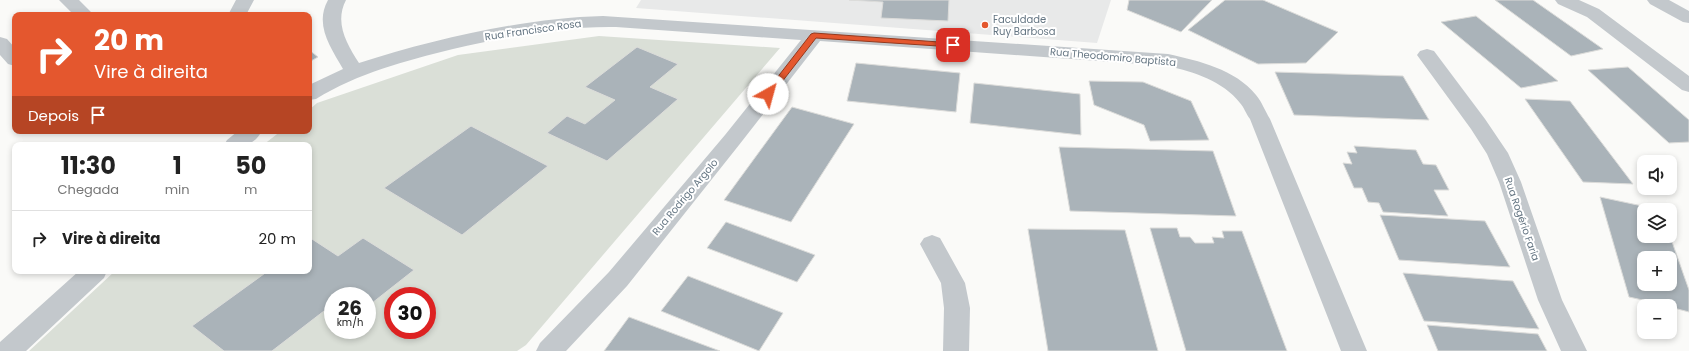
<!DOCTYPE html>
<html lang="pt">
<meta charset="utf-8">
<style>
body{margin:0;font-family:Poppins,sans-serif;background:#f6f6f6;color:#222;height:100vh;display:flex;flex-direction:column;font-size:15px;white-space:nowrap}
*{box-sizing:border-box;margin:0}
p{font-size:13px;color:#767676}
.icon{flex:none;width:22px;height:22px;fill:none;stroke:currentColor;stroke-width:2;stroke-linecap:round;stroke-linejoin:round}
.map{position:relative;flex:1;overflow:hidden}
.sheet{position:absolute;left:12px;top:142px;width:300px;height:132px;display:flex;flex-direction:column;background:#fff;border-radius:8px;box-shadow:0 2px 6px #0003}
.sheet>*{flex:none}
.guide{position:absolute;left:12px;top:12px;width:300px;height:122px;border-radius:8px;box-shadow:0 2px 6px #0003;background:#e4572e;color:#fff;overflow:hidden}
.tools{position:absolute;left:1637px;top:155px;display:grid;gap:8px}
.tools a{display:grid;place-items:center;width:40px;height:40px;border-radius:8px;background:#fff;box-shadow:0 2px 6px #0003;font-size:20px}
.speed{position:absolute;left:324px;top:287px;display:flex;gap:8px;font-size:20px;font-weight:700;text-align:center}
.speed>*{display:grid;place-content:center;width:52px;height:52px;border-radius:50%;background:#fff;box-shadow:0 2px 6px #0003;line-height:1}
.speed small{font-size:10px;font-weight:400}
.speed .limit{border:6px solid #d22;background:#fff;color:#111}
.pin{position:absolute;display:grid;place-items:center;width:34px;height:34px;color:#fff;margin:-17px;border-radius:8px;box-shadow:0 2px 6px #0006}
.me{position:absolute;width:44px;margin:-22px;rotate:38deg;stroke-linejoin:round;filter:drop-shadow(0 0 3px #0008)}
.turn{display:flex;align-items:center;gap:14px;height:84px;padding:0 16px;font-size:18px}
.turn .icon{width:52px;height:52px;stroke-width:2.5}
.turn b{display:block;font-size:28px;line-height:34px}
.then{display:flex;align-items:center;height:38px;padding:0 16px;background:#0003;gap:8px;font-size:15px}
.eta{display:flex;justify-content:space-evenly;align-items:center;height:68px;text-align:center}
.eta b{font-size:24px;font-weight:700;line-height:28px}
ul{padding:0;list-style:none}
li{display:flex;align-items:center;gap:12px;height:56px;padding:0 16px;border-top:1px solid #e0e0e0}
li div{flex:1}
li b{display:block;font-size:15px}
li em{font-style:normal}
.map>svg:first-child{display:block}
.built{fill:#e8e9e9}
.green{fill:#dadfd7;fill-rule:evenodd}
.building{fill:#aab3b9;stroke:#dcdcda;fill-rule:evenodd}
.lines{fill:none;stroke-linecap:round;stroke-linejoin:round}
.minor{fill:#c3c8cc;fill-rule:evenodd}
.route{fill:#e4572e;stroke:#94391e}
.poi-dot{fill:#e4572e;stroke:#fff;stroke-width:1.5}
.labels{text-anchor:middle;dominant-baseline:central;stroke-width:4;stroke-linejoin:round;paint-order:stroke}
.poi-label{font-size:10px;fill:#657683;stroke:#fff;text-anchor:start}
.street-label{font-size:10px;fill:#657683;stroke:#fff}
</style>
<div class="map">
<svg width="1689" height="351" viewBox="0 0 1689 351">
<rect width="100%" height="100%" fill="#fafaf8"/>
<path class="built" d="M641 0H1111L1097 43 636 8Z"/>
<path class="green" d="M599 36 780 48 526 345 517 351H29L115 271H309V145H263L281 131H309V110L317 103 458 55ZM333 296H367V330H333ZM393 296H427V330H393Z"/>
<path class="building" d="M849 0H949L948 21 881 18 883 2Z
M1129 0H1212L1181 32 1127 10Z
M1225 0H1263L1338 32 1306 63 1258 64 1188 30Z
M1495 0H1533L1603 49 1571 56Z
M1476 16 1558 81 1521 88 1441 22Z
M637 47 678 64 650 87 678 99 607 161 547 133 567 116 585 124 615 100 585 87Z
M309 50 318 57 309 62Z
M856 63 960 73 956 112 847 101Z
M1628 67 1689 120V142L1669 143 1588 70Z
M1275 72 1403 76 1429 120 1294 115Z
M1089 81 1143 82 1191 101 1209 140 1150 141 1144 125 1094 105Z
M974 83 1080 94 1081 135 970 123Z
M1525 99 1570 101 1633 184 1583 182Z
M792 107 854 124 791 222 724 200Z
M471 126 548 166 462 235 384 188Z
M1354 146 1416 150 1423 164 1436 165 1449 190H1434L1448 216 1383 212 1379 203 1368 202 1362 188H1354L1343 163 1352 164 1347 152 1357 153Z
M1059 147 1213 151 1236 216 1070 211Z
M1600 197 1661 210H1644V236H1670L1689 290V312L1670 307V306L1629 297ZM1644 258H1670V284H1644Z
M1380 215 1485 221 1510 267 1399 260Z
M726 222 815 255 797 282 707 248Z
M1150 228H1177L1180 237H1190L1195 243H1214L1212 237 1224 238 1222 231H1242L1287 351H1186Z
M1028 229 1125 230 1158 351H1048Z
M363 238 414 270 367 307V296H333V317L324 311 272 351H224L192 326 268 271H309V241L312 239 338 256Z
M1403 273 1513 281 1539 329 1424 321Z
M688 276 783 313 759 351 661 311Z
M629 317 720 351H604Z
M1427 325 1538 334 1547 351H1438Z"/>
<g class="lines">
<path class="minor" d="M59 0H79L94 15H74Z
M236 0H254L246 15H228Z
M328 0H346C334 23 347 44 359 63 434 39 524 18 603 16L1168 54C1199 61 1235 69 1256 95 1262 102 1265 111 1270 119L1367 351H1341L1250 119C1246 114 1244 107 1240 103 1223 81 1194 72 1168 66L820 41 739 145 627 286 566 351H536L540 343 609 272 725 135 801 40 616 27C561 26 506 37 453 49 405 61 358 73 316 99L309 100V85L343 69C331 48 314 25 328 0Z
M1555 0H1579L1599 9 1689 76V92L1682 90 1587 17 1558 4Z
M1647 0H1669L1689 11V23L1683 22 1650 4Z
M0 37 7 39 15 48V66L8 64 0 55Z
M1427 49 1434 51 1485 119 1508 153 1521 182 1562 300 1587 351H1561L1538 300 1499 182 1487 154 1471 129 1417 55 1420 51Z
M238 131H262C252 148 242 145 224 145L227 140Z
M932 235 940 238 965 283 970 308 969 351H943L944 308 941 283 920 244 924 238Z
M79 271H107L104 278 26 351H0V342Z"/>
</g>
<path class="route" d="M814 33 953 43 957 45 953 47 816 38 771 96H766L764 94 766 92 811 34Z"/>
<circle class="poi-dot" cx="985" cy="25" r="4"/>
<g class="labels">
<g class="poi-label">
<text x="993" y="19">Faculdade<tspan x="993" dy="12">Ruy Barbosa</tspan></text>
</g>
<g class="street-label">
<text transform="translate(533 30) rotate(-8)">Rua Francisco Rosa</text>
<text transform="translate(1113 57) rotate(5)">Rua Theodomiro Baptista</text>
<text transform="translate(685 197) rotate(-50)">Rua Rodrigo Argolo</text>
<text transform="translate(1522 219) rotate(71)">Rua Rogério Faria</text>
</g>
</g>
</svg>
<div class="tools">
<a><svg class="icon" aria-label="sound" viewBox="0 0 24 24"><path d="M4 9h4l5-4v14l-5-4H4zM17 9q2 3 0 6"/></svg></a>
<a><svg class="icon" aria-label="layers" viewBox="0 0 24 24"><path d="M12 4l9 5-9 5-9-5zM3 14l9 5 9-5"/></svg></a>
<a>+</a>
<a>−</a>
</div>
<div class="speed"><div>26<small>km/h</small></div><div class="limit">30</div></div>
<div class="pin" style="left:953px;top:45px;background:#d93025"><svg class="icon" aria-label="arrive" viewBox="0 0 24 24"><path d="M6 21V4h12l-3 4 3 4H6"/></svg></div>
<svg class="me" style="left:768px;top:94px" viewBox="-20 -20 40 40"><circle r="19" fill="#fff"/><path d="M0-13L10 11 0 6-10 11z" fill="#e4572e"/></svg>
<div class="guide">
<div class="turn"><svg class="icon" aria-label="right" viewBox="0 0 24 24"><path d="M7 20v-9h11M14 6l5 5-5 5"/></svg><div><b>20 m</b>Vire à direita</div></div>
<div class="then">Depois<svg class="icon" aria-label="arrive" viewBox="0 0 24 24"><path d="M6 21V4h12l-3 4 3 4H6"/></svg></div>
</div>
<section class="sheet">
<div class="eta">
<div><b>11:30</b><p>Chegada</p></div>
<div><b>1</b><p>min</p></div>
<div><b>50</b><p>m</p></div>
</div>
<ul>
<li><svg class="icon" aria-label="right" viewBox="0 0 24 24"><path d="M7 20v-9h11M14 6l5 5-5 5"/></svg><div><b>Vire à direita</b></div><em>20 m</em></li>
</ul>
</section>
</div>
